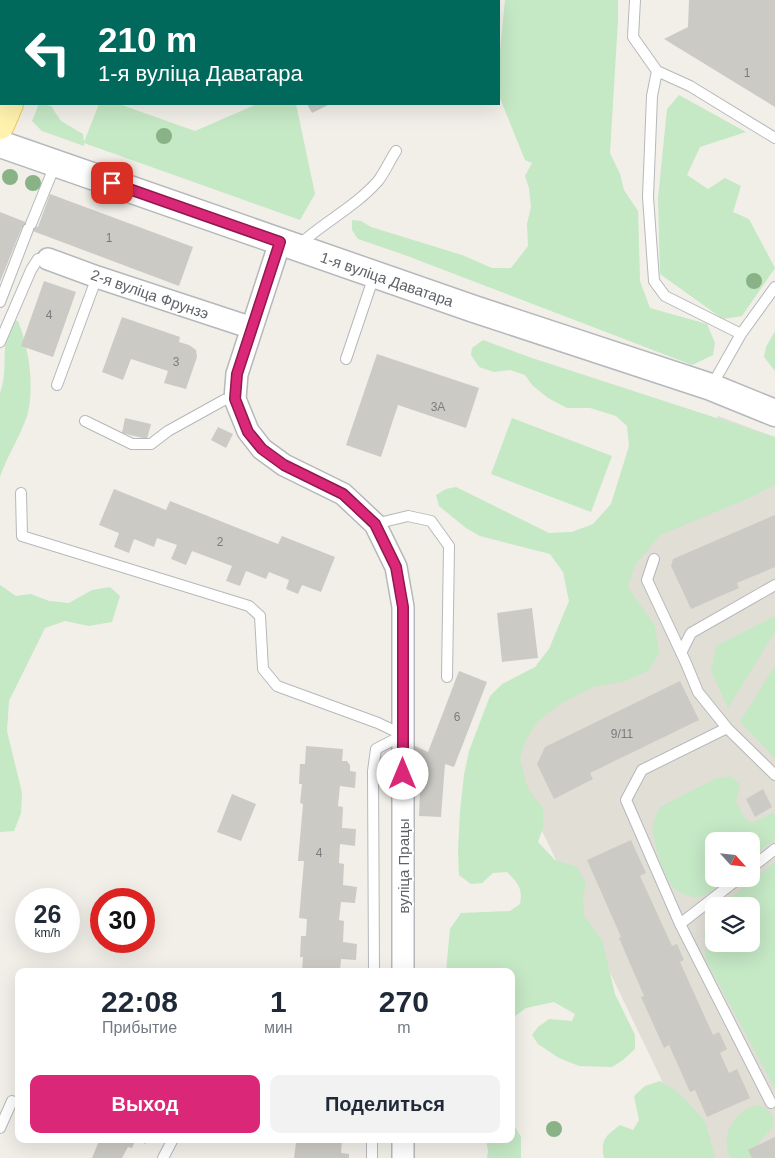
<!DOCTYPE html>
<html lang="ru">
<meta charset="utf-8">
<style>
body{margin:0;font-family:Helvetica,sans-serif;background:#f2f2f3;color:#1f2937;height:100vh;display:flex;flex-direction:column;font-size:19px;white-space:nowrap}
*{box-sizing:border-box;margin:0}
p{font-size:16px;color:#747a83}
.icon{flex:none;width:28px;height:28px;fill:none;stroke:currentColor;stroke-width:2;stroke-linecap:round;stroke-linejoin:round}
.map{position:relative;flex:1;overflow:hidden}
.side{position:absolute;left:15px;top:968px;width:500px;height:175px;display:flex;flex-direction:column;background:#fff;border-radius:10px;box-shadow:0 5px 20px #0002}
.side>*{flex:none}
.hud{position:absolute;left:0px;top:0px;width:500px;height:105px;box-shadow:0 5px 20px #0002;background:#00695c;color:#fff;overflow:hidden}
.needle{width:32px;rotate:117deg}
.buttons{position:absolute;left:705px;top:832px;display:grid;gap:10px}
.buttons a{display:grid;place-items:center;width:55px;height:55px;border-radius:10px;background:#fff;box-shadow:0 5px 20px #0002;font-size:25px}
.speed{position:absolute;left:15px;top:888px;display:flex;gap:10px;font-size:25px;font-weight:700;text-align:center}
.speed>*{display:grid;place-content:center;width:65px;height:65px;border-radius:50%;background:#fff;box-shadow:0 5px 20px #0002;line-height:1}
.speed small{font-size:12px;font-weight:400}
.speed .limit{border:8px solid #d22;background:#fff;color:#111}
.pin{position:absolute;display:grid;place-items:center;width:42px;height:42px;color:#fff;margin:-21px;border-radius:10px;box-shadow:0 2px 8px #0006}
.me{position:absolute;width:55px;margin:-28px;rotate:0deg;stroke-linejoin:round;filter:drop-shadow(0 0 4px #0008)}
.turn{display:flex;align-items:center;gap:18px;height:105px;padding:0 15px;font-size:22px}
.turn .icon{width:65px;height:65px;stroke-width:2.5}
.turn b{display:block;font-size:35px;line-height:42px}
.eta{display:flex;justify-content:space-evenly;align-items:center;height:85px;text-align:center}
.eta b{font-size:30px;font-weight:800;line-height:35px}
.action{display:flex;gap:10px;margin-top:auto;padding:10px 15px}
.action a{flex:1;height:58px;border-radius:10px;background:#db2777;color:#fff;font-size:20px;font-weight:800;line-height:58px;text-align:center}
.action a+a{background:#f2f2f3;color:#1f2937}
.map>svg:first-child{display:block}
.education{fill:#e1ded6;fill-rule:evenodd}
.green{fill:#c5e8c5}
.building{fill:#cccac5}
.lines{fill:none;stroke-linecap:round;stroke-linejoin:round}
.service-casing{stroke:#b5b8bc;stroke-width:12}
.minor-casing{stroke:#b5b8bc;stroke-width:24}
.tertiary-casing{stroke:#b5b8bc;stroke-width:29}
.primary-casing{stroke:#f2c960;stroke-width:30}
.service{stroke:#fff;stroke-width:10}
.minor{stroke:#fff;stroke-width:21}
.tertiary{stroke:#fff;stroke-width:26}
.primary{stroke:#fff2af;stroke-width:28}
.tree{fill:#89b387}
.route-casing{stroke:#8e194d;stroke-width:12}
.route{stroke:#db2777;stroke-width:9}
.labels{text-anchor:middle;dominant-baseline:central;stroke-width:4;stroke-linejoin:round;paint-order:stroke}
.number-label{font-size:12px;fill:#7a7d7f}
.street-label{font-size:15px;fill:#5f6368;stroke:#fff}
</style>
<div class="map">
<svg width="775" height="1158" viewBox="0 0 775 1158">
<rect width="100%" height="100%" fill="#f1efe8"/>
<path class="education" d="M718 416 775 437V1158H699L507 758 596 570ZM714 841H751V879H714ZM714 906H751V944H714Z"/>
<path class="green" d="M505 0H618V20L610 153 620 174 624 190 638 211 640 281 650 308 707 324 715 343 713 355 692 365 402 254 358 239 352 230V220L361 221 371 227 462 255 492 268H511L528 246 527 224 531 207 529 188 525 176 532 163 525 160 499 96V60Z
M679 95 746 132 700 147 687 175 708 189 725 178 741 186 733 212 749 219 775 268 742 316 723 319 660 274 658 198 667 109Z
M39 104 51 106 61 121 83 134 84 142 99 104H119L195 131 257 104H296L315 194 300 220 84 143V146L42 131 32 121Z
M11 319 18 321C29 348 35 388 27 416 20 437 7 456 0 477V393C9 369 0 345 11 319Z
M775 331V371L764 357 766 347Z
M483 340 529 357 775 437V485L747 499 660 535 635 565 628 587 655 626 659 654 648 671 625 681 593 687 560 704 538 721 525 741 520 759 528 789 543 808V828L538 842 555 860 577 867 586 884 583 897 584 916 602 940 615 994 635 1035V1049L623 1060 612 1067 579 1066 559 1058 538 1044 532 1035 538 1027 549 1019 572 1021 575 1014 554 1002 526 1008 511 1019V971H446L450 929 461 913 510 911 520 904C523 888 518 883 507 872L493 873 482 883 471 884 459 875 458 851 460 811 464 775 469 751 490 696 502 684 535 667 549 649 569 601 563 572 550 554 480 536 466 528 439 506 436 495 446 489 456 487 549 533 572 532 593 524 611 504 629 446 627 426 616 416 590 408H567L548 398 532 385 525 375 510 370 494 372 479 367 471 355 472 348Z
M512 418 612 456 591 512 491 474Z
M0 585 16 596 31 594 49 601 69 603 92 590 110 587 120 596 112 622 89 626 65 621 45 628 9 701 7 731 22 793 21 813 14 831 0 832Z
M775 616V632L728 708 711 671 716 646Z
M775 665V758L740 722Z
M730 776 740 784 736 801 745 819 752 823 773 813 775 814V839L751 859V841H714V879H728C720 885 709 896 698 897 690 898 678 893 673 887 664 876 651 839 653 825 653 819 658 812 660 807L717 778Z
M775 862V1089L706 960 704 933 714 915V944H751V906H720Z
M660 1081 678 1092 705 1121 715 1158H604C600 1139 606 1136 620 1125L633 1130 639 1120 634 1096 645 1086Z
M758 1105 767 1109 773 1117V1127L759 1142 755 1158H730C720 1135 733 1111 758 1105Z
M511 1120 521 1137V1158H487L488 1151 486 1139H511Z"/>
<path class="building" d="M689 0H775V107L664 39 688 27Z
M307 104H330L312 113Z
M50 194 193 247 179 286 22 227 0 282V212L38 227Z
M44 281 76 292 53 357 21 346Z
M122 317 180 337 179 342 189 345 196 350 197 357 186 389 164 383 168 371 131 359 123 380 102 372Z
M377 354 479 388 466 428 398 405 381 457 346 445Z
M125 418 151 424 147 439 122 433Z
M218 427 233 434 226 448 211 440Z
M114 489 166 510 170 501 278 544 282 536 335 557 321 592 302 585 298 594 286 589 289 580 269 572 266 579 246 571 240 586 226 581 232 566 192 551 186 565 171 559 177 545 157 538 154 547 134 539 129 553 114 547 119 533 99 525Z
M775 515V567L737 583 739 588 691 609 671 566 673 559Z
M532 608 538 658 502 662 497 613Z
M459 671 487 682 454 767 445 764 441 817 419 816 421 765 412 762 415 746 428 752Z
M680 681 699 720 590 773 593 779 554 799 537 764 545 747Z
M306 746 343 749 342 761H347L350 765V771L356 772 355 788 340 786 338 806 343 807 342 828 356 829 355 846 340 844 339 863 344 864 343 885 357 887 355 903 341 902 339 920 344 921 343 942 357 944 356 960 341 959 340 971H302L303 957H300L301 936H306L307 919 299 918 304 861H298L303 804 300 803 302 784H299L300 764H305Z
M763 789 772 807 755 817 746 799Z
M232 794 256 804 241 841 217 832Z
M631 840 646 873 640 876 672 946 677 944 684 960 680 962 713 1035 719 1032 727 1049 720 1053 729 1073 737 1069 750 1098 707 1117 695 1090 690 1092 669 1045 664 1048 641 997 644 996 619 938 621 937 587 860Z
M775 1137V1158H752L748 1150Z
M95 1139H148L145 1144 136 1139 132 1148 128 1147 122 1158H92L99 1141Z
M301 1139H342L341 1153 349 1154V1158H294L296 1143H301Z"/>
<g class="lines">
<g class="service-casing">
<path id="service" d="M635 0 633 37 657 71 690 86 775 138
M657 71 652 96 648 197 654 281 665 296 741 334
M31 224 55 165
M299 245C324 222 355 207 378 181 385 172 390 160 396 151
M0 302 28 229
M0 342 31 270 38 259H48
M346 359 374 276
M57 385 97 277
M711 387 741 334 775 287
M85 421 132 444H151L168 431 224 400 235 399
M21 493 22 536 249 606 260 616 263 669 277 686 378 723 403 735
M375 524 408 516 431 521 449 546 447 677
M654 559 647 580 686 663 698 692 727 728 775 775
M681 653 691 633 775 585
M727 728 642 770 626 800 680 924 771 1103
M751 868 775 849
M680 924 738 879
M374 971 373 771 376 749 403 735
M0 1128 12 1101
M163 1158 173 1139
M372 1158V1139"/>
</g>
<g class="minor-casing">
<path id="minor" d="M280 242 237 374 235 399 248 431 262 449 284 465 343 494 375 524 396 567 403 607V971
M48 259 97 277 252 328
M403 1139V1158"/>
</g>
<g class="tertiary-casing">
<path id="tertiary" d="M0 144 474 309 711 387 775 413"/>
</g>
<g class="primary-casing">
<path id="primary" d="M22 1V0
M50 1V0
M0 53 1 50
M0 125 9 104"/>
</g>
<use href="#service" class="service"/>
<use href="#minor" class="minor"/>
<use href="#tertiary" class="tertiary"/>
<use href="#primary" class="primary"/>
</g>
<g class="tree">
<circle cx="164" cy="136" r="8"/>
<circle cx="10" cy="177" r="8"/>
<circle cx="33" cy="183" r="8"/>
<circle cx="754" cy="281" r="8"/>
<circle cx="554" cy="1129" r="8"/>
</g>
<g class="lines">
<g class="route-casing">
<path id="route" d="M112 183 280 242 237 374 235 399 248 432 262 449 284 465 343 494 375 524 396 567 403 607V774"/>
</g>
<use href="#route" class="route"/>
</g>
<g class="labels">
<g class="number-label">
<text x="747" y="73">1</text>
<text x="109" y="238">1</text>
<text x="49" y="315">4</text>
<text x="176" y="362">3</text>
<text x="438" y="407">3А</text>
<text x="220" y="542">2</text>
<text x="457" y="717">6</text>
<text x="622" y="734">9/11</text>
<text x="319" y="853">4</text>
</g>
<g class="street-label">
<text transform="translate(387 279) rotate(19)">1-я вуліца Даватара</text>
<text transform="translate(150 294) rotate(19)">2-я вуліца Фрунзэ</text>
<text transform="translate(403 866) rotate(-90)">вуліца Працы</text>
</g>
</g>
</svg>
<div class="buttons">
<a><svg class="needle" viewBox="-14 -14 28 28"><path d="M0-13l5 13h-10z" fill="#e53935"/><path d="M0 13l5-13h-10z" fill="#747a83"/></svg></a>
<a><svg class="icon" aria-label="layers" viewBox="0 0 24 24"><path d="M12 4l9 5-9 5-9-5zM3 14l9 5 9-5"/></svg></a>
</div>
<div class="speed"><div>26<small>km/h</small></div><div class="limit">30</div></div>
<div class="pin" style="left:112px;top:183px;background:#d93025"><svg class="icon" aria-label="arrive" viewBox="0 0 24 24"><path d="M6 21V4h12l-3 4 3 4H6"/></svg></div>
<svg class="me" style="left:403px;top:774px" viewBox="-20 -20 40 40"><circle r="19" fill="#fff"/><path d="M0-13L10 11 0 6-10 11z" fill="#db2777"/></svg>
<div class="hud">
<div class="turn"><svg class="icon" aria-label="left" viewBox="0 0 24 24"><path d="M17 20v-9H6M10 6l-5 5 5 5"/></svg><div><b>210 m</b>1-я вуліца Даватара</div></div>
</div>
<section class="side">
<div class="eta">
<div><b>22:08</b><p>Прибытие</p></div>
<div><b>1</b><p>мин</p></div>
<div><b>270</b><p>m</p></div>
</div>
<div class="action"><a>Выход</a><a>Поделиться</a></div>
</section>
</div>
